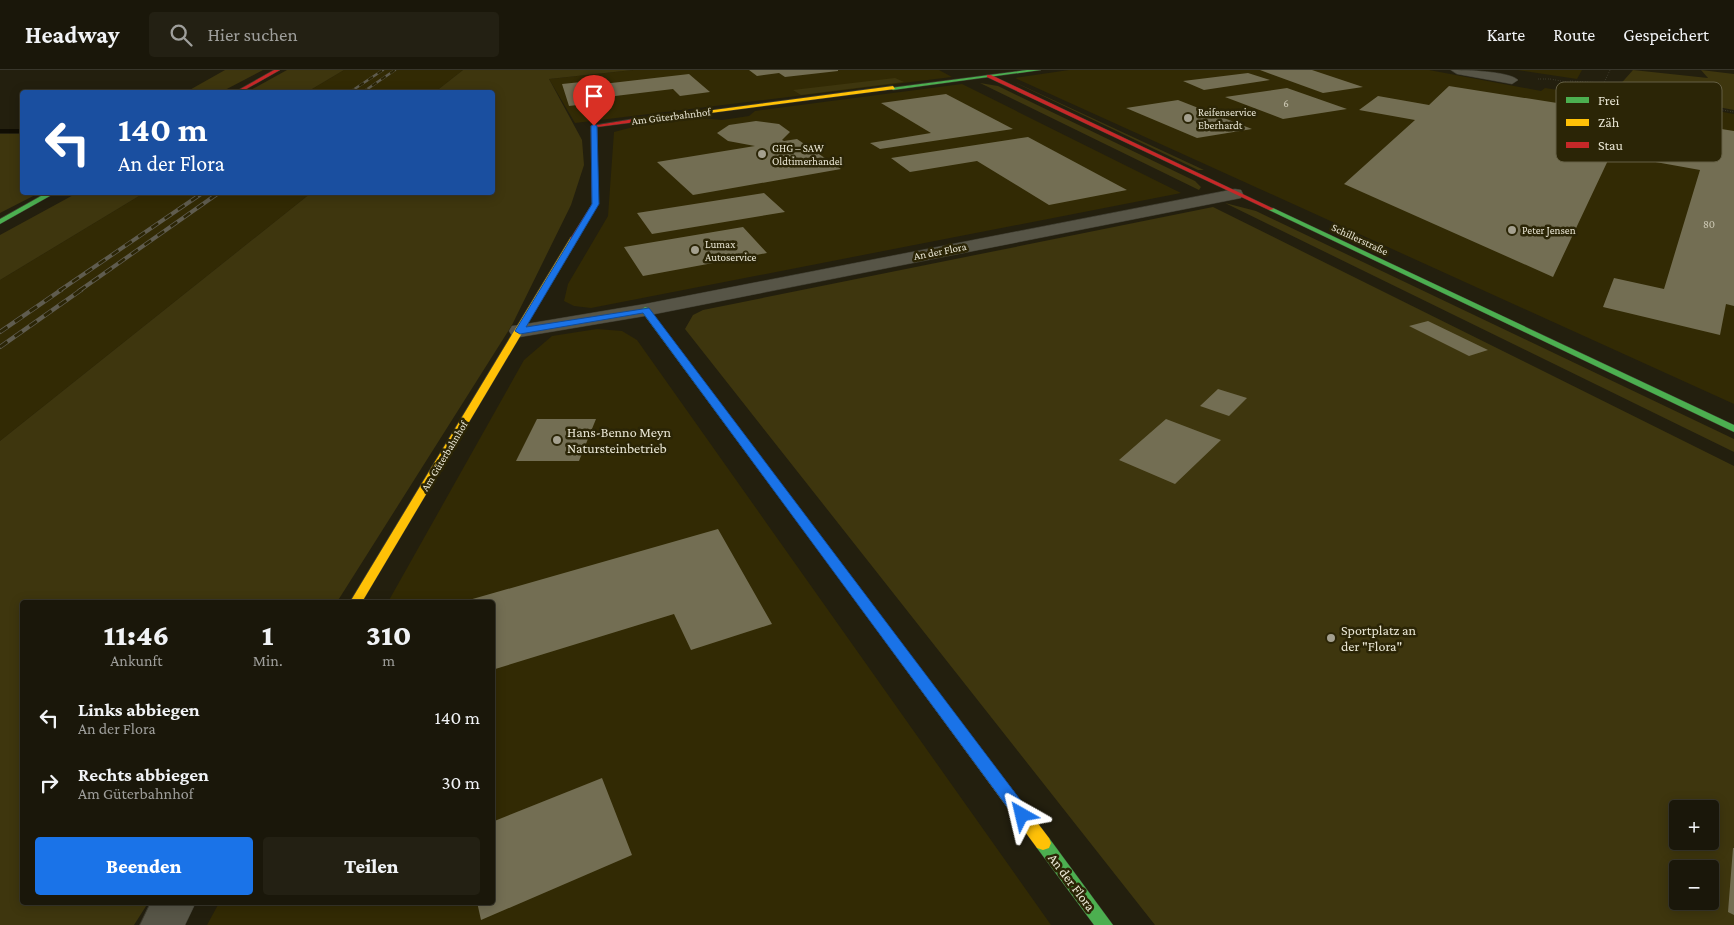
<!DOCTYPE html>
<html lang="de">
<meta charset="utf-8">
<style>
body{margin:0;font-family:"Crimson Pro",serif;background:#232013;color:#f1f3f6;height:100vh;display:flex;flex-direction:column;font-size:19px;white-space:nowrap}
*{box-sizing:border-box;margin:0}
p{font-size:16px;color:#9f9f9c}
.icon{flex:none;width:28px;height:28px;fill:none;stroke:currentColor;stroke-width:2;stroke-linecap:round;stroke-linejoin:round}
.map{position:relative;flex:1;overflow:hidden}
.side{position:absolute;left:20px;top:530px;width:475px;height:305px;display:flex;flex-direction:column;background:#1a170a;border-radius:5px;box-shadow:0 2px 12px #0003,0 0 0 1px #38362b}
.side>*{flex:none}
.banner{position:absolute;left:20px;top:20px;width:475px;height:105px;border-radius:5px;box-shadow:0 2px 12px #0003,0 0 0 1px #38362b;background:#1a4fa0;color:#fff;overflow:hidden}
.controls{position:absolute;left:1669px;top:730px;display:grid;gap:10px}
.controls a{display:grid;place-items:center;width:50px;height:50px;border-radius:5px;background:#1a170a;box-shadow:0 2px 12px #0003,0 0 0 1px #38362b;font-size:25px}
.pin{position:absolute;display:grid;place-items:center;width:42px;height:42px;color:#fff;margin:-51px -21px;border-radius:50% 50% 50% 0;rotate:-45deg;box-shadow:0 0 5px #0007}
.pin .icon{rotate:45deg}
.me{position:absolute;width:55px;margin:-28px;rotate:323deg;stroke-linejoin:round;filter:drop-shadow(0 0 4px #0008)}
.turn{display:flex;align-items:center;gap:18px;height:105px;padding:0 15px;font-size:22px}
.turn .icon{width:65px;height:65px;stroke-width:2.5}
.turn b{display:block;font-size:35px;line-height:42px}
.eta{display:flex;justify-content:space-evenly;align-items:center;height:85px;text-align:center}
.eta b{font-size:30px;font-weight:800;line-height:35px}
.action{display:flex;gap:10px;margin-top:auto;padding:10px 15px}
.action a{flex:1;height:58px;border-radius:5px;background:#1a73e8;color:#fff;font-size:20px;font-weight:800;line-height:58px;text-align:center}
.action a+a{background:#232013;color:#f1f3f6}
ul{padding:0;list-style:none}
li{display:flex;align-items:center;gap:15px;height:65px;padding:0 15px}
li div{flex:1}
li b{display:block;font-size:19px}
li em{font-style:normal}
header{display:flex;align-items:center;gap:30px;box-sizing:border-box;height:70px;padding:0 25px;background:#1a170a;border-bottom:1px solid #38362b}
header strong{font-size:24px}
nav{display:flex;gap:28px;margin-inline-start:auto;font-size:18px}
.search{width:350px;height:45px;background:#232013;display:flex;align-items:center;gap:12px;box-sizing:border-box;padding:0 18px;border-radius:5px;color:#9f9f9c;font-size:19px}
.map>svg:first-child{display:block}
.built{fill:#322a04}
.green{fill:#3e360e;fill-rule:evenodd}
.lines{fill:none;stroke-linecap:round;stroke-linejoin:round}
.stream{fill:#100d03;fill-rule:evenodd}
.building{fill:#736e53}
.street-casing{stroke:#3c3a2e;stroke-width:1}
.fast-casing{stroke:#3c3a2e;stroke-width:1}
.slow-casing{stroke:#3c3a2e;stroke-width:1}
.jam-casing{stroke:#3c3a2e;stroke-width:1}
.path{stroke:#565448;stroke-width:1;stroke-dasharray:0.5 2;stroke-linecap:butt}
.street{fill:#575547;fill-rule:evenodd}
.fast{fill:#4caf50;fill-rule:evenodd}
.slow{fill:#ffc107;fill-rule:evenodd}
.jam{fill:#c62828;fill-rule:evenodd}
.rail-far2-casing{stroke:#5f5c4f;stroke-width:2.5}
.rail-far1-casing{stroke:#5f5c4f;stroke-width:4}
.rail-casing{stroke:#5f5c4f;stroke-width:4.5}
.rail-far2{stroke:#2b2506;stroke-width:2;stroke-dasharray:5.5;stroke-linecap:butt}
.rail-far1{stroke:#2b2506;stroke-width:2.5;stroke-dasharray:8;stroke-linecap:butt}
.rail{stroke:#2b2506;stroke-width:3;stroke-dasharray:9;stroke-linecap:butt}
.route{fill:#1a73e8;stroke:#114b97}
.poi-dot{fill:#a4a08f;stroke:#2b2506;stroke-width:2}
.labels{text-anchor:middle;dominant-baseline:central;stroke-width:5;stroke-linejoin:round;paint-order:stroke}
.number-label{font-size:11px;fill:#ccc8b4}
.far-poi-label{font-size:11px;fill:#e9e6d4;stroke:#2b2506;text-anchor:start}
.far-street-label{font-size:11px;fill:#e9e6d4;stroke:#2b2506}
.poi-label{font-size:14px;fill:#e9e6d4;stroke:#2b2506;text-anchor:start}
.street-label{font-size:14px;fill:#e9e6d4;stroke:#2b2506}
.key{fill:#2b2506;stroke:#645f44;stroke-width:1}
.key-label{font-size:14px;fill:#e9e6d4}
</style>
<header>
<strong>Headway</strong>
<div class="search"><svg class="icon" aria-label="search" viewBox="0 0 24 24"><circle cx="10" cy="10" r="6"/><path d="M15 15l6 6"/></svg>Hier suchen</div>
<nav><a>Karte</a><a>Route</a><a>Gespeichert</a></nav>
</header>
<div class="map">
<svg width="1734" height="855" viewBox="0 0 1734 855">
<rect width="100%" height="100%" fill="#231f0e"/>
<path class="built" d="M344 0H463L435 22H307Z
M633 0H939L952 7 575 53 549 9Z
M1069 0H1429L1541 21 1545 18 1564 21 1567 14 1734 44V334L1015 8Z
M1517 0H1582L1577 9Z
M962 14 1181 123 591 238 574 236 564 231 568 214 608 146 614 62 637 56 702 48 722 50 749 46 755 41Z
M144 123H311L0 371V210Z
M597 259 622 261 637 270 1051 855H207L219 833 492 832V532H388L524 290 552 266Z"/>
<path class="green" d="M225 0H263L221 22H186Z
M287 0H344L307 22H247Z
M463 0H633L549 9 582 70 584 95 571 135 512 255 337 532H22V832L148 833 134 855H0V371L311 123 492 122V22H435Z
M1633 0 1708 8 1701 0 1734 4V40L1617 18Z
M895 8 904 12 801 25 793 20Z
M1012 11 1204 100H1198Z
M980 13 998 16 1195 111 1201 117 1199 120Z
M0 64H22V122L39 123 0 143Z
M77 123H144L0 210V165Z
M1225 133 1256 141 1734 369V382Z
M1213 137 1734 396V855H1155L685 259 693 245 703 240ZM1678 739H1710V771H1678ZM1678 799H1710V831H1678Z"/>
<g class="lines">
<path class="stream" d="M0 59H22V63H0Z"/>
</g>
<path class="building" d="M749 0H838V1L785 7 779 3 757 6Z
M1260 0H1312L1363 17 1323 23Z
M1248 3 1270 10 1204 20 1183 11Z
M689 4 710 22 680 26 673 19 607 27 611 31 569 36 562 14 591 11 594 15Z
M1449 16 1734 61V236L1726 234 1720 265 1603 237 1614 208 1664 219 1700 100 1611 84 1553 207 1344 114 1415 50 1359 40 1378 26 1429 35Z
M1287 18 1347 39 1283 49 1225 27Z
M946 24 1013 59 880 79 870 73 931 63 881 33Z
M1178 30 1252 59 1197 68 1126 38Z
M756 51 779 54 790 62 782 70 784 71 797 69 841 99 693 125 657 92 755 76 728 71 717 63 729 55Z
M1028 67 1127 120 1049 135 977 91 910 102 891 88Z
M764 123 785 142 652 164 637 143Z
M743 157 767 183 643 206 624 177Z
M1428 251 1488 280 1469 286 1409 256Z
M1218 319 1247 328 1229 346 1200 336Z
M537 349H596L579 391H516Z
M1166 349 1221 370 1175 414 1119 390Z
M718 459 772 554 691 580 674 544 492 600V532H462Z
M602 708 632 785 481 850 477 832H492V752Z
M1733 778H1734V845L1728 842Z"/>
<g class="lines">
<g class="street-casing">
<path id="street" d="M1451 0C1465 0 1509 1 1518 10L1512 14 1457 4Z
M1235 119 1241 120 1243 124 1241 128 645 246 520 267 512 266 509 261 512 256 520 255 645 234Z
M151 832H196L185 855H140Z"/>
</g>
<g class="fast-casing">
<path id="fast" d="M1027 0H1041L893 20 890 18Z
M48 122H57L0 154V149Z
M1269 138H1273L1734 355V362L1269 140Z
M645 237 648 238 829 478 831 481 829 484H821L642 242 641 240Z
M1043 766 1049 768 1113 855H1094L1037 778 1035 773 1037 768Z"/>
</g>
<g class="slow-casing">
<path id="slow" d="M893 16 895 19 634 53 631 51Z
M571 167 578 169 362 532H350Z
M825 477 829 478 1049 768 1051 773 1049 778 1043 780 1037 778 821 484 819 481Z"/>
</g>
<g class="jam-casing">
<path id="jam" d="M274 0H280L241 22H235Z
M987 5H991L1274 139 1269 140 987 7Z
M634 49 636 52 597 57 598 134 577 171H571L570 169 592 134 591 56Z"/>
</g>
<path class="path" d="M1538 9H1550L1734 42
M1570 11 1604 13 1610 0"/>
<use href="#street" class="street"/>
<use href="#fast" class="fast"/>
<use href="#slow" class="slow"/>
<use href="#jam" class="jam"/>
<g class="rail-far2-casing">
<path id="rail-far2" d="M350 22 383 0
M363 22 395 0"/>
</g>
<g class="rail-far1-casing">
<path id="rail-far1" d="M59 221 204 122
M79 221 220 122"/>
</g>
<g class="rail-casing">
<path id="rail" d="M0 262 61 220
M0 277 81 220"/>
</g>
<use href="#rail-far2" class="rail-far2"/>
<use href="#rail-far1" class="rail-far1"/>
<use href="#rail" class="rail"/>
</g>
<path class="route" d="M594 54 597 56 599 134 526 257 649 238 1028 740 1030 745 1028 749 1022 752 1016 749 643 243 520 264 515 261 592 134 591 56Z"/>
<g class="poi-dot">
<circle cx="1188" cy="48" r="5"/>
<circle cx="762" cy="84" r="5"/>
<circle cx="1512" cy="160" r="5"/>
<circle cx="695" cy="180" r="5"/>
<circle cx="557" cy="370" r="5"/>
<circle cx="1331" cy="568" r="5"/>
</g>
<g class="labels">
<g class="number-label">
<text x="1286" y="33">6</text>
<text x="1709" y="154">80</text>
</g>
<g class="far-poi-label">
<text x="1198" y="42">Reifenservice<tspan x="1198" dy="13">Eberhardt</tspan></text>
<text x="772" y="78">GHG – SAW<tspan x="772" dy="13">Oldtimerhandel</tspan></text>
<text x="1522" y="160">Peter Jensen</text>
<text x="705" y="174">Lumax<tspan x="705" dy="13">Autoservice</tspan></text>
</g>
<g class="far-street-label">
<text transform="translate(671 46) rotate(-7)">Am Güterbahnhof</text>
<text transform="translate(1360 169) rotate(25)">Schillerstraße</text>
<text transform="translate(940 181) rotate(-11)">An der Flora</text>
<text transform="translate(444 386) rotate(-59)">Am Güterbahnhof</text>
</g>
<g class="poi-label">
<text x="567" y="362">Hans-Benno Meyn<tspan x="567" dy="16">Natursteinbetrieb</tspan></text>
<text x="1341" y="560">Sportplatz an<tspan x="1341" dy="16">der "Flora"</tspan></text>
</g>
<g class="street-label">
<text transform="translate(1072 812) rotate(53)">An der Flora</text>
</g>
</g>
<rect x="1556" y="12" width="166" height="80" rx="8" class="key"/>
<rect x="1566" y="27" width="23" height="6" fill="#4caf50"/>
<rect x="1566" y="49" width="23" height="7" fill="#ffc107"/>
<rect x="1566" y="72" width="23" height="6" fill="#c62828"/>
<g class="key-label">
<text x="1598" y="35">Frei</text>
<text x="1598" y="57">Zäh</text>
<text x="1598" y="80">Stau</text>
</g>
</svg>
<div class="controls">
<a>+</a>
<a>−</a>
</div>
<div class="pin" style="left:594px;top:56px;background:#d93025"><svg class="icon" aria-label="arrive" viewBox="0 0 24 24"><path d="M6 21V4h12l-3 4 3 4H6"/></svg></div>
<svg class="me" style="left:1022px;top:745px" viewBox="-20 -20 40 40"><path d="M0-17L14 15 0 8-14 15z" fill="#1a73e8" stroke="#fff" stroke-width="4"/></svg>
<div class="banner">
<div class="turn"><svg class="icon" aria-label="left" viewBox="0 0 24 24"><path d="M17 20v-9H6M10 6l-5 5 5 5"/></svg><div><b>140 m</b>An der Flora</div></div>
</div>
<section class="side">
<div class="eta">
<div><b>11:46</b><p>Ankunft</p></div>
<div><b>1</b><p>Min.</p></div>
<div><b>310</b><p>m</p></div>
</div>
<ul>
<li><svg class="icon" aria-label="left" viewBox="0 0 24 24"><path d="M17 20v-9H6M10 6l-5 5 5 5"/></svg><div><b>Links abbiegen</b><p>An der Flora</p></div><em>140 m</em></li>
<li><svg class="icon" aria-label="right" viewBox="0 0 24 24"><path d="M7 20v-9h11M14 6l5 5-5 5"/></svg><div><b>Rechts abbiegen</b><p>Am Güterbahnhof</p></div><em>30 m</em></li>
</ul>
<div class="action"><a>Beenden</a><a>Teilen</a></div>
</section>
</div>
